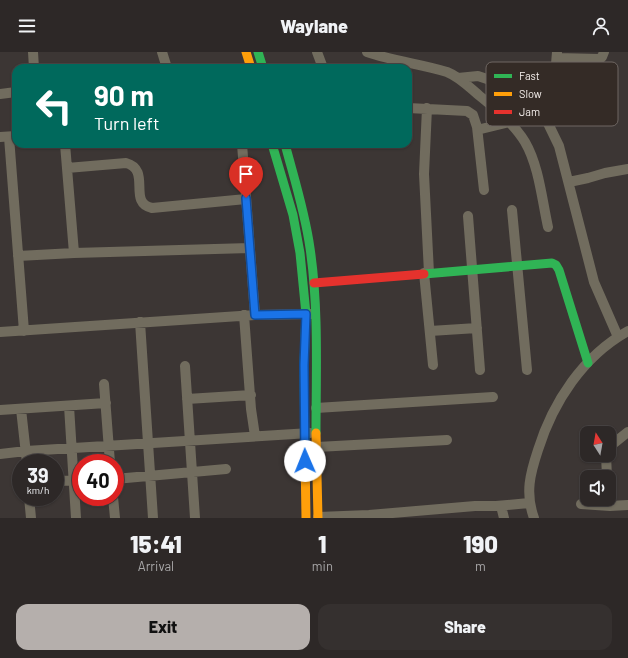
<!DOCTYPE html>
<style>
body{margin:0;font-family:Barlow,sans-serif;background:#35302f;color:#f1f3f6;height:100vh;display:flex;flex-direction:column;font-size:15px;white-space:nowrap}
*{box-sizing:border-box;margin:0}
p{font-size:13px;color:#a7a6a7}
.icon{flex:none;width:22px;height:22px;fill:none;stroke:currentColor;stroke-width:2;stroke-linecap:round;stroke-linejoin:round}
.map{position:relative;height:466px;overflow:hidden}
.panel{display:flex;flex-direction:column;background:#2d2827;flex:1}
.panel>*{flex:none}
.hud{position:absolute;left:12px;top:12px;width:400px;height:84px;border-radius:12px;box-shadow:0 1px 3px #0004,0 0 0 1px #484444;background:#00695c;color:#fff;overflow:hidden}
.needle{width:26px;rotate:349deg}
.fabs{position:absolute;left:580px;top:374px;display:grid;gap:8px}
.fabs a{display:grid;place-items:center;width:36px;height:36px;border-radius:8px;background:#2d2827;box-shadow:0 1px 3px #0004,0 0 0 1px #484444;font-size:20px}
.speed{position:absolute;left:12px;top:402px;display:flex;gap:8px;font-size:20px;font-weight:700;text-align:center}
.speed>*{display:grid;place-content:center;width:52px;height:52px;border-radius:50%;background:#2d2827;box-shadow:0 1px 3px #0004,0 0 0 1px #484444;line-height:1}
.speed small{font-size:10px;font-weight:400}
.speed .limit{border:6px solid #d22;background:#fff;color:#111}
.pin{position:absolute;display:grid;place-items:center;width:34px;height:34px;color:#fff;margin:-41px -17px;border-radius:50% 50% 50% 0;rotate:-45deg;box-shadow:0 0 4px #0007}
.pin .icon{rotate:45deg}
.me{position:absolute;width:44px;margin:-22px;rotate:359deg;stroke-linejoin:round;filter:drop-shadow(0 0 3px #0008)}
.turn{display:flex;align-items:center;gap:14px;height:84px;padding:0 16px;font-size:18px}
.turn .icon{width:52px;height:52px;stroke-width:2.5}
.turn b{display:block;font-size:28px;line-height:34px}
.eta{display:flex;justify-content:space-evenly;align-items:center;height:68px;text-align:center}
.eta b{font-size:24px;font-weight:800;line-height:28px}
.primary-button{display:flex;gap:8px;margin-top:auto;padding:8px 16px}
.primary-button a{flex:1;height:46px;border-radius:12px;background:#b5afac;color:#111;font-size:16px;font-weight:800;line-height:46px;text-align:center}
.primary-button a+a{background:#35302f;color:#f1f3f6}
header{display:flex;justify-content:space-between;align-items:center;height:52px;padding:0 16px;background:#2d2827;font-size:18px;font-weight:800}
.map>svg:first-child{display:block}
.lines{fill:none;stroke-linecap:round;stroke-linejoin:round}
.street{stroke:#716c5e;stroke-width:10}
.fast{stroke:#30b455;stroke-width:9}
.slow{stroke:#ff9f0a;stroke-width:9}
.jam{stroke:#e5322d;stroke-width:9}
.route-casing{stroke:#114b97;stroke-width:10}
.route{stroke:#1a73e8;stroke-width:7}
.key{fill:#342b26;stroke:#6e6662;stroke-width:1}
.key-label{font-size:11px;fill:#f6f0ed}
</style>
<header><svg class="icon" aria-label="menu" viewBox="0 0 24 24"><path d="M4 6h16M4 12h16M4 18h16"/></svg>Waylane<svg class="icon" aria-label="person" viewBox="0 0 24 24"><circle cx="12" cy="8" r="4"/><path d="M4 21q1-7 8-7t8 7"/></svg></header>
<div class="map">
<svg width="628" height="466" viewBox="0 0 628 466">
<rect width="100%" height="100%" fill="#3c3634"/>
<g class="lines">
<path class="street" d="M33 0 34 16
M162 0 167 16
M317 0 323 16
M367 0C393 9 421 12 447 20 460 25 470 36 481 45 497 58 515 73 525 90 539 114 542 148 548 175
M557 6 599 7 602 5 604 0
M458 26 478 24 523 39 535 49 543 61 559 94 594 230 618 285
M523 39C534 40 545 42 554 36L557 0
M0 42 16 40
M408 56 467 59 473 63 477 75 481 77 509 70
M427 56 424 122 429 221
M477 75 484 138
M0 85 16 84
M9 85 24 279
M65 92 74 201
M242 92 255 263
M67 116 126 111C152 118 127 151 152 156L246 147
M569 130 588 126 605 121 628 117
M512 158 527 318
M468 164 480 318
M18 204 74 201 250 196
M424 221 433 313
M244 263 251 357 255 384
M140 270 153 466
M430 279 477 276
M0 280 255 263 311 262
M185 314 195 466
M104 332 110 411
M187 347 251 343
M69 354 76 466
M316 356 493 345
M21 357 27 411
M0 358 106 351
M317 395 447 388
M609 395 628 380
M0 402 26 399 310 381
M606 403 607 425
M115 427 226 417
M55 429 81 428
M609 443 610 454
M29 445 31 466
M113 445 115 466
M581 452 610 454 628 453
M501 454 504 466
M318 465 369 463 475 454H496L529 451
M534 466C525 441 530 422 538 398 553 350 583 304 628 279"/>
<path class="fast" d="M258 0 263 16
M272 92 293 163 300 201 306 262 304 313 305 403
M285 92C294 126 305 160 310 196 319 257 316 320 316 381
M424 222 552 211 556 213 559 218 588 311"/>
<path class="slow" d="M246 0 251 16
M316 381 318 466
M305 403 306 466"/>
<path class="jam" d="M314 231 424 222"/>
</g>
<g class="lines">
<g class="route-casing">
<path id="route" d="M246 146 255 263 306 262 304 313 305 409"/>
</g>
<use href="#route" class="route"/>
</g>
<rect x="486" y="10" width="132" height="64" rx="6" class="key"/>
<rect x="494" y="22" width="18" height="4" fill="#30b455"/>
<rect x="494" y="40" width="18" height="4" fill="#ff9f0a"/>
<rect x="494" y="58" width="18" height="4" fill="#e5322d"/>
<g class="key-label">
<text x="519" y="28">Fast</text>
<text x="519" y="46">Slow</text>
<text x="519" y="64">Jam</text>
</g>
</svg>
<div class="fabs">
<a><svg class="needle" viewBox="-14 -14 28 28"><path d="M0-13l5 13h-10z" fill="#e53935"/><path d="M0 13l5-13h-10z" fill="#a7a6a7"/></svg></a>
<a><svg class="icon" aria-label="sound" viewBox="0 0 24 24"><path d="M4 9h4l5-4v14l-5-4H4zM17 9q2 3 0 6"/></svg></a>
</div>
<div class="speed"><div>39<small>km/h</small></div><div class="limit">40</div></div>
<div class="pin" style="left:246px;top:146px;background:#d93025"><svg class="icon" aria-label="arrive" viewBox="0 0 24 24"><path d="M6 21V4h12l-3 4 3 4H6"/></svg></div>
<svg class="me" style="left:305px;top:409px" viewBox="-20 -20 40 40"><circle r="19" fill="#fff"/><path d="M0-13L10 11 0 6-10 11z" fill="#1a73e8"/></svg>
<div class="hud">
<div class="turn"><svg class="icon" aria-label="left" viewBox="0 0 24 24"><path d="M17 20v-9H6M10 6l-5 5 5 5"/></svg><div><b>90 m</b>Turn left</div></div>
</div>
</div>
<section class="panel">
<div class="eta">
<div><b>15:41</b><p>Arrival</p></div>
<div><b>1</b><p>min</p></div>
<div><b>190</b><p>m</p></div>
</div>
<div class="primary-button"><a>Exit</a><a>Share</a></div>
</section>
